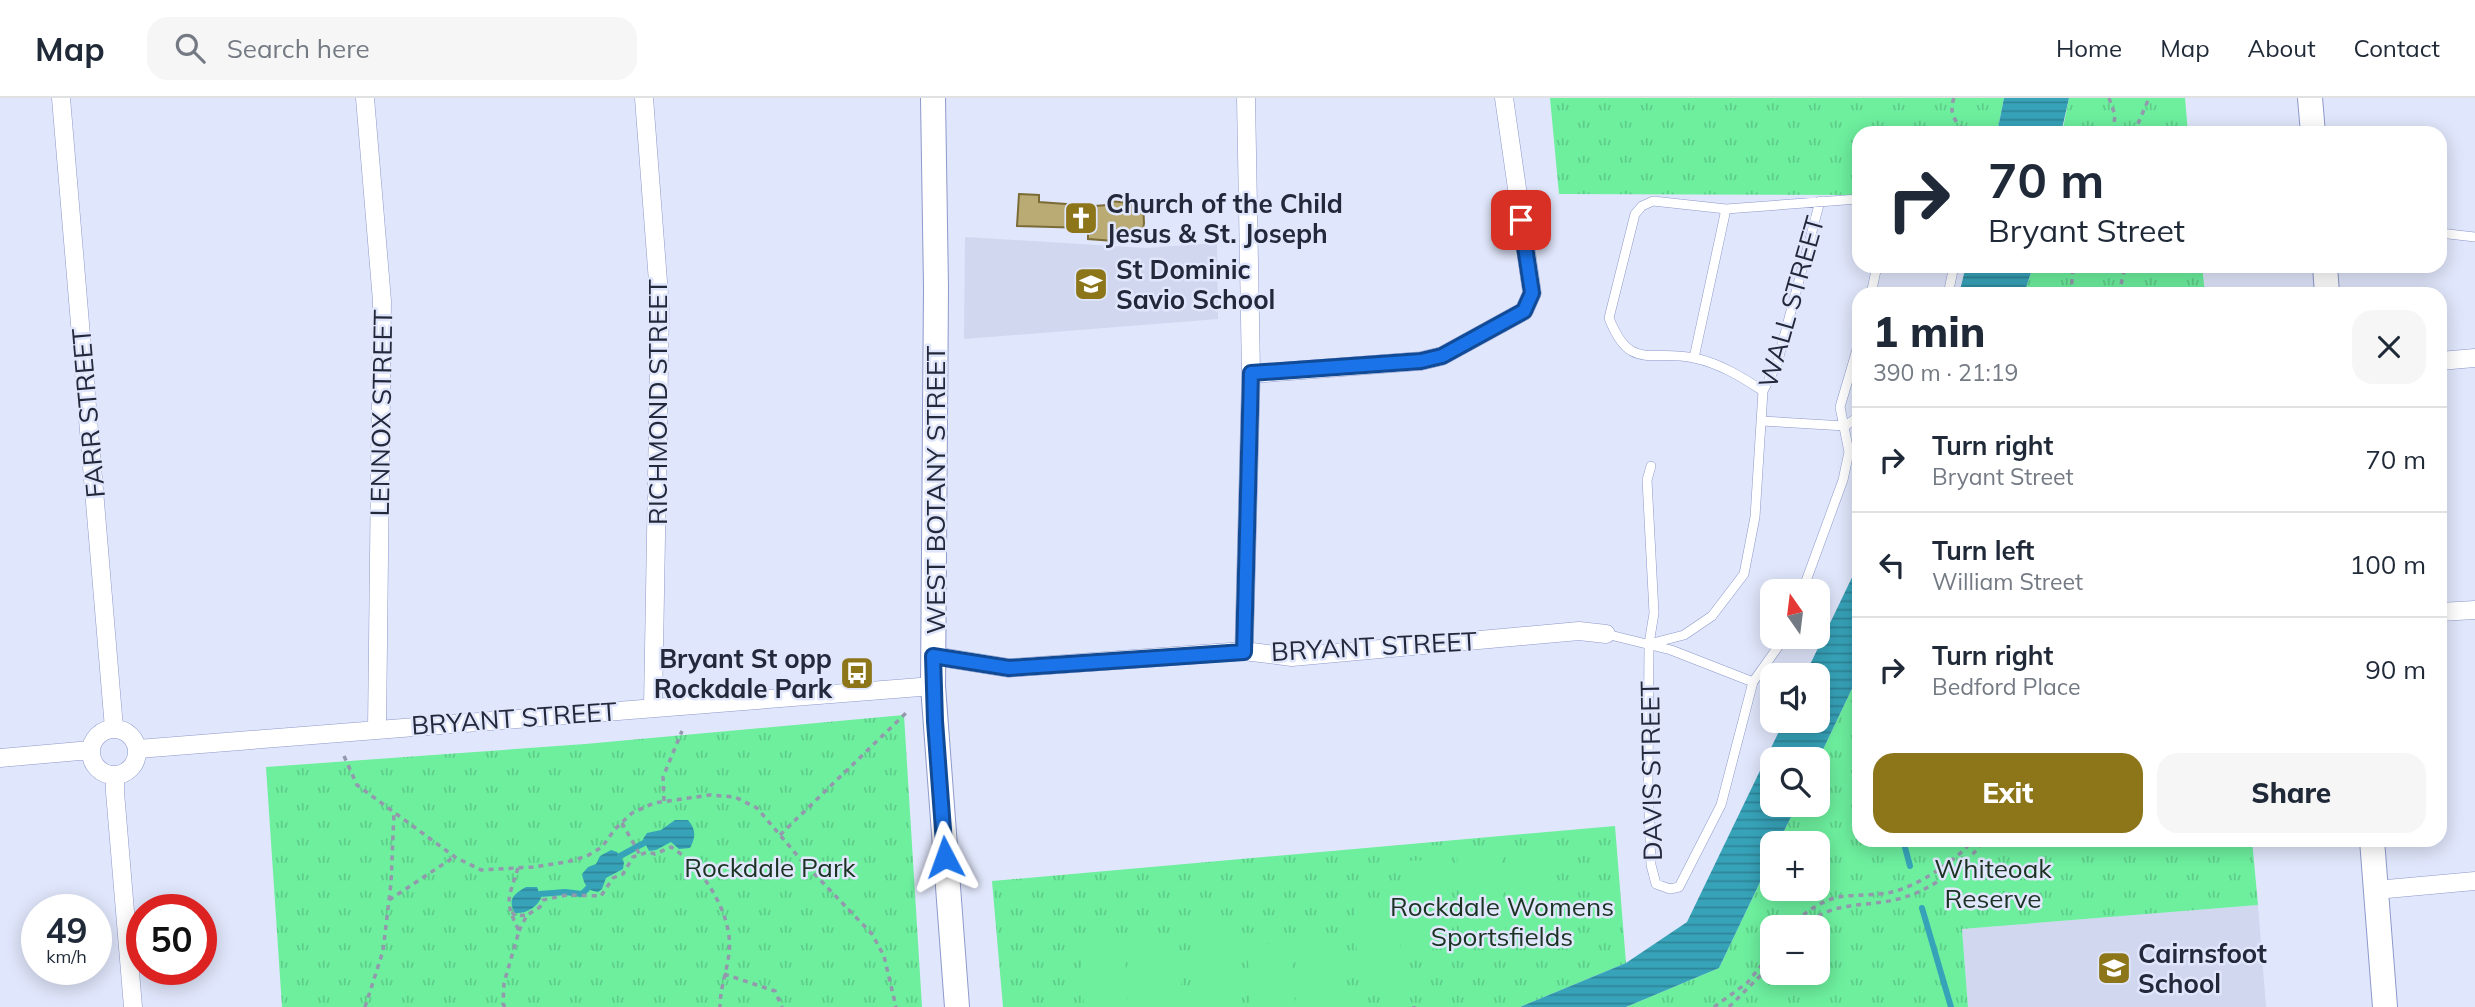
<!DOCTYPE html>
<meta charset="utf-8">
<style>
body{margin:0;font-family:Mulish,sans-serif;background:#f6f6f7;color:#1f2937;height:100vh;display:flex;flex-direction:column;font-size:26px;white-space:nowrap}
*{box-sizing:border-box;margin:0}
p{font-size:23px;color:#747a83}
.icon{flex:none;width:38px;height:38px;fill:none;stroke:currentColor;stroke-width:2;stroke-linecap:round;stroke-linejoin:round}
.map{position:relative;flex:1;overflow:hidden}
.sheet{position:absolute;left:1852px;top:189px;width:595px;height:560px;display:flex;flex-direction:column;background:#fff;border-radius:21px;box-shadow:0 4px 18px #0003}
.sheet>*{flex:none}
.hud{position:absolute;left:1852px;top:28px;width:595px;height:147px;border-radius:21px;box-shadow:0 4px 18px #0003;background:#fff;color:#1f2937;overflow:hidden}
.needle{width:46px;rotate:346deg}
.tools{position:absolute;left:1760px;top:481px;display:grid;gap:14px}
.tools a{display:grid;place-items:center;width:70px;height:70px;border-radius:14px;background:#fff;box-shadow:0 4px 18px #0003;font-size:35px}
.speed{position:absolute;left:21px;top:796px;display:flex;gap:14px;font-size:35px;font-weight:700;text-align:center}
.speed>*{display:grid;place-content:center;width:91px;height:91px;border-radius:50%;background:#fff;box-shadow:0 4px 18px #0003;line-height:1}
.speed small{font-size:18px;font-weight:400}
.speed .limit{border:10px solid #d22;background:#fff;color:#111}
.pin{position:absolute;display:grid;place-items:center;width:60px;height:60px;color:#fff;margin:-30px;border-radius:14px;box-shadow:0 4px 10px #0006}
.me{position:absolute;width:77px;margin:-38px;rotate:356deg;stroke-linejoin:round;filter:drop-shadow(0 0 5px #0008)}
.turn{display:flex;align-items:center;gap:24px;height:147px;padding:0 21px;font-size:32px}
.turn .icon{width:91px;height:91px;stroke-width:2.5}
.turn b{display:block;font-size:49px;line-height:60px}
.round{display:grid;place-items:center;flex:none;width:74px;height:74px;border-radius:21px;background:#f6f6f7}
.overview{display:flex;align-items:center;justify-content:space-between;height:119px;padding:0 21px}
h1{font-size:42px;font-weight:800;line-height:52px}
.cta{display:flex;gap:14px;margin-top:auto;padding:14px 21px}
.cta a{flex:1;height:80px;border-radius:21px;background:#8d751a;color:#fff;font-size:28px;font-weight:800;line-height:80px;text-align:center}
.cta a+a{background:#f6f6f7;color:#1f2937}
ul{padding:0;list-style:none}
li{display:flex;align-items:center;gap:21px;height:105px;padding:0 21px;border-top:2px solid #e0e1e3}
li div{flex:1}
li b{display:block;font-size:26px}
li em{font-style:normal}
header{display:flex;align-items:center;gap:42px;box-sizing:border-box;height:98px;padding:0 35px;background:#fff;border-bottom:2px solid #e0e1e3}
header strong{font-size:33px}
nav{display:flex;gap:38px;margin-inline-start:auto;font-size:24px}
.search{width:490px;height:63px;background:#f6f6f7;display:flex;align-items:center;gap:18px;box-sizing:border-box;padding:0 24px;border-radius:21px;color:#747a83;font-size:26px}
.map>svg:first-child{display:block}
.built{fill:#d0d7ef}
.park{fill:url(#park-tufts);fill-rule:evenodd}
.pitch{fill:#6def9e}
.water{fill:url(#water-rules)}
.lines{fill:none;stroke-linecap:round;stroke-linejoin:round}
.stream{stroke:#37a3b9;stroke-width:6}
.building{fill:#baaa74;stroke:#7b6c37;stroke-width:2}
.lane-casing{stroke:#8d99ca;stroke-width:10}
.street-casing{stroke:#8d99ca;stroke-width:19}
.secondary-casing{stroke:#8d99ca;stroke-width:26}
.path{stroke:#9398ad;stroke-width:3.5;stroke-dasharray:5 5;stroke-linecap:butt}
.lane{stroke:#fff;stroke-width:9}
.street{stroke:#fff;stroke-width:18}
.secondary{stroke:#fff;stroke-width:24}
.route-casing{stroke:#114b97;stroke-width:18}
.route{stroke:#1a73e8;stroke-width:12}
.labels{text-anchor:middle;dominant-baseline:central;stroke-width:5;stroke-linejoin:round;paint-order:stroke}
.poi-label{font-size:26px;font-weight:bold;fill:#23283b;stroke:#e0e6fb;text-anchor:start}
.street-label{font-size:26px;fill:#23283b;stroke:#e0e6fb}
.park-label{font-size:26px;fill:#1c3223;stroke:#e0e6fb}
</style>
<header>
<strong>Map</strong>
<div class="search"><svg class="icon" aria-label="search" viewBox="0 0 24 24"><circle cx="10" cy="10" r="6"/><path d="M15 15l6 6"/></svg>Search here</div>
<nav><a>Home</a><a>Map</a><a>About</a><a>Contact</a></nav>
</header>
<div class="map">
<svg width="2475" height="909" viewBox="0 0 2475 909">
<defs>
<pattern id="park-tufts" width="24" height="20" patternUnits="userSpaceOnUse" patternTransform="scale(1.75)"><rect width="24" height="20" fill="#6def9e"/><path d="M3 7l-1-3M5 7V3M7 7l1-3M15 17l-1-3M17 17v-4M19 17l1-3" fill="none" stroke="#5ecd89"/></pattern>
<pattern id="water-rules" width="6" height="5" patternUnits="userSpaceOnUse" patternTransform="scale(1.75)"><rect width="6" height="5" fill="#37a3b9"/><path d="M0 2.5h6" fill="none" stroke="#2e8598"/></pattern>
</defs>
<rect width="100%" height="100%" fill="#e0e6fb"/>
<path class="built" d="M965 139 1146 150 1217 145 1218 221 964 241Z
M2258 807 2266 909H1968L1962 831Z"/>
<path class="park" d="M1550 0H2004L1997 35H1858V97L1559 96Z
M2069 0H2185L2188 35H2062Z
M2033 168H2202L2205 196H2024Z
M1858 578V742H2252L2258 807 1962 831 1968 909H1626L1719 870 1773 757V791H1818V746L1778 745 1797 707H1818V662ZM1773 830H1818V875H1773Z
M904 617 922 909H282L266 669 585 646Z
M1615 728 1626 865 1520 909H1003L992 783Z"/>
<path class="pitch" d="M1555 753 1560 843 1516 845 1511 755Z
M1501 754 1506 844 1462 847 1457 757Z
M1448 761 1453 850 1409 853 1404 763Z
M1398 800 1402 890 1359 893 1354 803Z
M1233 824 1238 909H1194L1189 826Z
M1179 838 1182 909H1138L1135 841Z
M1345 839 1348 909H1304L1301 842Z
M1124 841 1128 909H1084L1080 843Z
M1291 844 1295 909H1251L1247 847Z"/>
<path class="water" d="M2004 0H2069L2061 35H1997Z
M1966 168H2033L2024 196H1959Z
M1858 467V578L1818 662H1773V707H1797L1778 745 1773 746V757L1719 870 1626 909H1520L1626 865 1687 824 1784 623H1818V578L1805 577Z
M675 722H688C696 732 696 738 690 750L679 751 671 744 656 752 649 753 643 741 647 735 661 732Z
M611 752 617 754 624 764 623 771 606 780 602 791 598 794C587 793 584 786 582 776L588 769 596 766 600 758Z
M526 789H537L541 800C537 809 526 816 515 815 507 801 514 796 526 789Z"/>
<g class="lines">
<path class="stream" d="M1903 742 1910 768
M620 758 644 745
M540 796 565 794 582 796 588 790
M1922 810 1951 909"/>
</g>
<path class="building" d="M1019 96 1039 97V104L1094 108 1108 107 1109 103 1143 106 1144 125 1141 145 1088 141V130L1017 128Z"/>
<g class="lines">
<g class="lane-casing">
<path id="lane" d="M2440 135 2475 139
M1871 196 1877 168
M1948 196 1954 168
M1694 260 1726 111
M1763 293C1742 279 1719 265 1694 260 1650 251 1630 274 1609 220L1635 116 1642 108 1653 103 1726 111 1858 101
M1762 323 1845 328
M1845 328 1858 319
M1651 368 1647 382 1654 515 1649 546 1648 686 1651 767 1656 786 1670 791 1679 789 1721 707 1753 584 1785 539
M1802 494 1843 382 1849 354 1840 309 1858 248
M1606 536 1671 552 1753 584
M1649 546 1684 537 1712 518 1744 476 1755 419 1763 293 1777 266 1820 103"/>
</g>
<g class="street-casing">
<path id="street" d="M61 0 114 630
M365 0 382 203 377 631
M644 0 660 210 653 609
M2440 263 2475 260
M1251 276 1421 263 1442 258 1524 213 1532 195 1504 0
M2440 514 2475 512
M1244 553 1251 276 1246 0
M934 558 1009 570 1244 553 1292 559 1579 533 1606 536
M91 654a23 23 0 1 1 46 0a23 23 0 1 1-46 0Z
M138 651 933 588
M0 660 91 652
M115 677V694L133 909
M2376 792 2475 783"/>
</g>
<g class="secondary-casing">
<path id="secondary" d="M933 0 936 190 933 588 957 909
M2310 0 2313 35
M2325 168 2327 196
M2372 742 2385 909"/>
</g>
<path class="path" d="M1954 0C1948 15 1956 25 1966 35
M2109 0 2115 17 2113 35
M2134 35 2149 0
M2071 196 2073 168
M2119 196 2125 168
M344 658 357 687 455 759 481 772 533 769 567 764 587 758 602 749 615 731 632 715 654 705 710 697 735 699 757 710 802 763 872 836 884 858 896 909
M664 703 663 679 682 633
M622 725 640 757
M780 737 907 614
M389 802 454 759
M512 814 515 818 527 817
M1788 830C1802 817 1819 803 1839 799 1856 796 1875 798 1892 794 1918 788 1957 762 1973 742
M1802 830C1833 800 1868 811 1905 799 1930 792 1971 764 1984 742
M519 833 527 817 540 809 543 802 567 797 601 798 613 780 623 776 633 759 648 754 655 756 671 749C702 768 734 817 729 855 727 874 720 890 720 909
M724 876 775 893 782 909
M1414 908V909
M365 909 383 853 391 785 394 714
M505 909 503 906 504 885 519 833C504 802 508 802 518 770
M1714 909 1747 885 1773 853
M1729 909 1773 865"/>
<use href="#lane" class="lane"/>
<use href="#street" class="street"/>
<use href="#secondary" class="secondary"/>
</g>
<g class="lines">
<g class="route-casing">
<path id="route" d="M945 759 935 623 933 558 1009 570 1244 554 1251 275 1421 263 1442 258 1524 213 1532 195 1521 122"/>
</g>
<use href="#route" class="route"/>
</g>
<defs>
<g id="church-square" transform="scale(1.75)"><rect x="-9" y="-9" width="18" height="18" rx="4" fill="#8d751a" stroke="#e0e6fb"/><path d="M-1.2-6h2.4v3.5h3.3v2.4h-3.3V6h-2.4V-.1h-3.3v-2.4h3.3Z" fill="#fff"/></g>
<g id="school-square" transform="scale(1.75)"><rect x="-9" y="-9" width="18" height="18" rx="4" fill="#8d751a" stroke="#e0e6fb"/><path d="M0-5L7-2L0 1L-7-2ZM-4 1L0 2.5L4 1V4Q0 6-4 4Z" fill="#fff"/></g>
<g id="bus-square" transform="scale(1.75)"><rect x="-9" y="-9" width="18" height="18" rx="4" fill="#8d751a" stroke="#e0e6fb"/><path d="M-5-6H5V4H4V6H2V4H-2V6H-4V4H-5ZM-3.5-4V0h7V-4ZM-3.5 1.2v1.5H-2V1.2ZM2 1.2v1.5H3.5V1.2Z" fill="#fff"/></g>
</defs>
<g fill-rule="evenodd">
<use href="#church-square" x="1081" y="120"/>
<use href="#school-square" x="1091" y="186"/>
<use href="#bus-square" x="857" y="575"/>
<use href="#school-square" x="2114" y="870"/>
</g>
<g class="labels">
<g class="poi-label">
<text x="1106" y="105">Church of the Child<tspan x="1106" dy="30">Jesus &amp; St. Joseph</tspan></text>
<text x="1116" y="171">St Dominic<tspan x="1116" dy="30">Savio School</tspan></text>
<text x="832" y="560" text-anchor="end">Bryant St opp<tspan x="832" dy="30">Rockdale Park</tspan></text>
<text x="2138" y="855">Cairnsfoot<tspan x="2138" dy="30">School</tspan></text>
</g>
<g class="street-label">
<text transform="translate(1791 204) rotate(-74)">WALL STREET</text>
<text transform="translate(657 304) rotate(-90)">RICHMOND STREET</text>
<text transform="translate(88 315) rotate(-95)">FARR STREET</text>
<text transform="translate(381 315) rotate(-89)">LENNOX STREET</text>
<text transform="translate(935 392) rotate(-90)">WEST BOTANY STREET</text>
<text transform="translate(1374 548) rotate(-3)">BRYANT STREET</text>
<text transform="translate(514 620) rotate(-4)">BRYANT STREET</text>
<text transform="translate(1651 673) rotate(-91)">DAVIS STREET</text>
</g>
<g class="park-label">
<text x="770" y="769">Rockdale Park</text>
<text x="1993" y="770">Whiteoak<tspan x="1993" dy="30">Reserve</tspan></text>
<text x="1502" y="808">Rockdale Womens<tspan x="1502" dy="30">Sportsfields</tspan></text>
</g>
</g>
</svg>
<div class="tools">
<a><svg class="needle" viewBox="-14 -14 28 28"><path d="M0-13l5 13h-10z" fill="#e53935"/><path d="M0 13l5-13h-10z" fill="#747a83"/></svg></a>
<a><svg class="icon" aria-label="sound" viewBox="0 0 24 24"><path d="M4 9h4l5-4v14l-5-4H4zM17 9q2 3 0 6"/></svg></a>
<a><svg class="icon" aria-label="search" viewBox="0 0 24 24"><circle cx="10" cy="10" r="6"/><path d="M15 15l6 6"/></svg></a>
<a>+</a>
<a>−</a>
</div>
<div class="speed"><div>49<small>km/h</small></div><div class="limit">50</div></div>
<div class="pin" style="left:1521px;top:122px;background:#d93025"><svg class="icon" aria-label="arrive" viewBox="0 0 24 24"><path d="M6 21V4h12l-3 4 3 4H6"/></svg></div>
<svg class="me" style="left:945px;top:759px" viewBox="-20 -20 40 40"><path d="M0-17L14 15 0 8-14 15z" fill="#1a73e8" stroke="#fff" stroke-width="4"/></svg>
<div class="hud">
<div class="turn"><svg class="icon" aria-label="right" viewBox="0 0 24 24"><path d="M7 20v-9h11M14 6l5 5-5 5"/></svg><div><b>70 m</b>Bryant Street</div></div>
</div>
<section class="sheet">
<div class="overview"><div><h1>1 min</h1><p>390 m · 21:19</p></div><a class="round"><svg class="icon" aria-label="close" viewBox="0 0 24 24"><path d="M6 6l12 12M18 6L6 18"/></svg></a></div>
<ul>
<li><svg class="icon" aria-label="right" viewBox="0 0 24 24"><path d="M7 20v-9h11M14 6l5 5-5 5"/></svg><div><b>Turn right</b><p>Bryant Street</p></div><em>70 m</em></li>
<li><svg class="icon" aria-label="left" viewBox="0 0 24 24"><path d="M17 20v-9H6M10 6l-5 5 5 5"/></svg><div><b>Turn left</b><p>William Street</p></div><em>100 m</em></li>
<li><svg class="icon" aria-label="right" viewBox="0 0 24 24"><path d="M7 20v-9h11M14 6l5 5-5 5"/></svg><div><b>Turn right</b><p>Bedford Place</p></div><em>90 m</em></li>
</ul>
<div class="cta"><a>Exit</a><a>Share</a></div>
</section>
</div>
